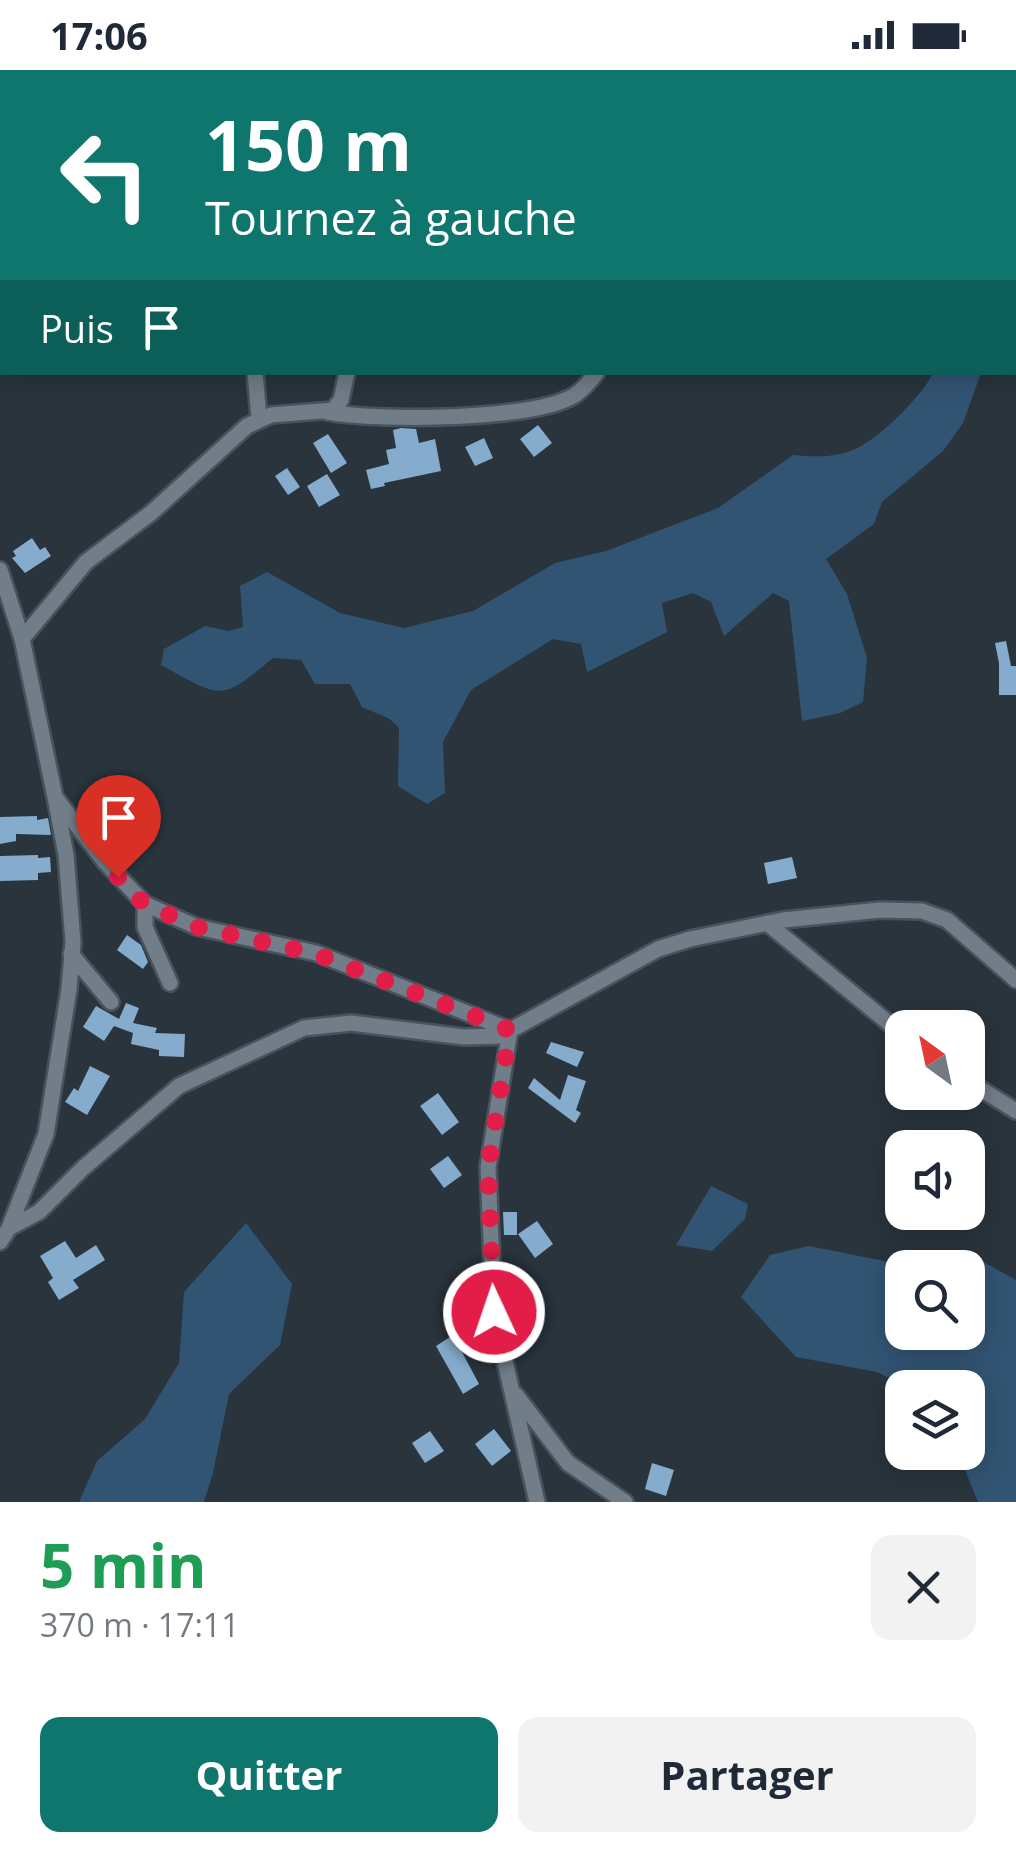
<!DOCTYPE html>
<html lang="fr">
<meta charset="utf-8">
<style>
body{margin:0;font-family:"Open Sans",sans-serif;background:#f2f2f3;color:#1f2937;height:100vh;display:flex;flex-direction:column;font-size:38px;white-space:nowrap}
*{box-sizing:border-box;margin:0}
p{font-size:32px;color:#747a83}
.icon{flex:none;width:55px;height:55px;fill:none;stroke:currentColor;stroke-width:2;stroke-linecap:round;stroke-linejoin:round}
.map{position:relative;height:1432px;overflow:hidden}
.drawer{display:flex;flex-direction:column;background:#fff;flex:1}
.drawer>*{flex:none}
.guide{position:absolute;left:0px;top:0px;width:1018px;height:305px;box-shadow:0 5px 25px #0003;background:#0f766e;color:#fff;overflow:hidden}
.needle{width:65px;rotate:327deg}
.fabs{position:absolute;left:885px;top:940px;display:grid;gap:20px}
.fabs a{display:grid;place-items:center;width:100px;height:100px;border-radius:20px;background:#fff;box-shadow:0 5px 25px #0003;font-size:50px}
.pin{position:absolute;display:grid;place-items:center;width:85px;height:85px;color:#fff;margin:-102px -42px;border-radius:50% 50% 50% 0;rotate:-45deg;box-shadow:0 0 10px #0007}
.pin .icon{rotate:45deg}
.me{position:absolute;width:110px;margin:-55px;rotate:357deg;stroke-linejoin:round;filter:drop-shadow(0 0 8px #0008)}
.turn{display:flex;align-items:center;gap:35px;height:210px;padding:0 40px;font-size:45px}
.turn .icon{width:130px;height:130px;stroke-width:2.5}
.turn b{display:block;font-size:70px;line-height:85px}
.then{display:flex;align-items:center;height:95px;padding:0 40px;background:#0003;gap:20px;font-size:38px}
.round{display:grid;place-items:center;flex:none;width:105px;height:105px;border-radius:20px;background:#f2f2f3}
.headline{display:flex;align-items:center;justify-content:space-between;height:170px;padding:0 40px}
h1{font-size:60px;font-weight:700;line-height:75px;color:#1e9e55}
.cta{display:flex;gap:20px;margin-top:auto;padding:20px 40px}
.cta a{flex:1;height:115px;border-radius:20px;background:#0f766e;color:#fff;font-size:40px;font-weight:700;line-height:115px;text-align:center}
.cta a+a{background:#f2f2f3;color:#1f2937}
.status{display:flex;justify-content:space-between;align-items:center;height:70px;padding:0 50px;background:#fff;direction:ltr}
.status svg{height:28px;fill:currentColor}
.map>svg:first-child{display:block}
.green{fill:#325473}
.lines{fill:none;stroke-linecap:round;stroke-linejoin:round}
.river{stroke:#031c31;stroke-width:22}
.building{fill:#85abcd}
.minor-casing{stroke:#49525b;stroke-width:20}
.minor{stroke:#717d89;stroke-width:15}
.route{stroke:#e11d48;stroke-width:18;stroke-dasharray:0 32.4}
</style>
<div class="status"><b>17:06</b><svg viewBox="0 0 49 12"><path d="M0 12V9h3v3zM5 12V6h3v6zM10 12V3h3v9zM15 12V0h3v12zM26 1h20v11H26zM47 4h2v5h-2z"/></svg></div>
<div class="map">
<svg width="1016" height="1432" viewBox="0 0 1016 1432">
<rect width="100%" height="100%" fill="#29343d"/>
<path class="green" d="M933 303H981L963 353 943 381 882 432 874 454 826 489 847 524 867 588 863 632 840 643 802 651 789 531 773 523 724 566 711 532 693 523 662 533 667 562 587 602 581 574 553 569 471 620 443 672 445 723 427 734 398 716 399 658 390 649 362 637 350 614H315L301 590 273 588C219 633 222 628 161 595L164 579 205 556 229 561 243 557 240 516 267 502 340 543 404 558 473 541 555 493 606 481 718 438 793 385C812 387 837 388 855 379 879 369 922 326 933 303Z
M711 1116 748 1134 745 1149 712 1181 676 1175Z
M246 1153 292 1214 280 1275 229 1324 213 1403 204 1432H79L97 1391 145 1349 179 1293 184 1222Z
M809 1176 914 1197 902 1198V1262H968V1198L953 1197 969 1184 1016 1210V1432H978L958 1383 968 1382V1318L907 1317 877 1302 796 1287 741 1227 770 1185Z"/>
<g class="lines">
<path class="river" d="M848 0 850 2
M1015 131 1016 132"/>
</g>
<path class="building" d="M538 355 552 373 534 387 520 369Z
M401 358 416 359 419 373 435 369 441 401 384 413 385 416 371 419 366 400 389 394 386 380 396 378 393 360Z
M328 364 347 393 331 403 313 373Z
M484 368 493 388 475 396 465 377Z
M287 398 300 417 288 425 275 406Z
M327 404 340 425 319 437 307 416Z
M32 468 40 480 45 477 51 486 25 503 12 488 16 486 13 481Z
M1006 571 1011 596H1016V625H999V593L995 573Z
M37 746V750L48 748 51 765 16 764V771L0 774V747Z
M38 785V788L50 787 51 802 38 803V810L0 811V786Z
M792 787 797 808 768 814 764 793Z
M127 865 141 875 148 892 143 899 117 880Z
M126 933 139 938 133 953 157 958 155 963 185 964 184 987 159 986V980L131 974 133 963 114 956 104 971 83 957 96 936 119 949Z
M551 972 584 982 577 997 546 983Z
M90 996 110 1006 87 1045 65 1032 74 1018 78 1021Z
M568 1005 586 1011 576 1040 581 1043 575 1053 528 1018 534 1008 560 1030Z
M438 1023 459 1052 442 1065 420 1036Z
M448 1086 462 1105 444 1118 430 1099Z
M503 1142H517V1165H504Z
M537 1151 553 1174 535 1188 518 1164Z
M65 1171 76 1188 96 1175 105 1190 73 1210 79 1218 59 1230 48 1212 53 1208 40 1186Z
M453 1265 479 1314 463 1324 436 1276Z
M494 1359 511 1381 492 1396 475 1374Z
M430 1361 444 1381 425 1393 412 1373Z
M652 1393 674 1400 666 1426 645 1419Z"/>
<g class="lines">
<g class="minor-casing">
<path id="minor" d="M1015 272 1016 273
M255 302 259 348
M327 342C376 351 534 351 575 325 584 319 591 310 597 302
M0 500 22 569 55 727 66 785 73 872 69 919 46 1064 9 1158 0 1172
M22 569 86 492 151 443 247 356 271 345 333 340 341 330 347 302
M55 727 104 791 145 834 197 857 316 883 510 960 488 1097 494 1243 537 1432
M145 834V857L170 913
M767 853 902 964
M71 884 111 932
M968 1011 1016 1041
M9 1158 39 1142 82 1099 179 1016 304 958 351 953 464 967 500 966 658 879 690 869 783 850 880 840 922 841 947 850 1016 910
M516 1325 568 1393 625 1432"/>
</g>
<use href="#minor" class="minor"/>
</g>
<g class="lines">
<path class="route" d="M118 807 144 834 197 857 316 884 510 960 488 1098 494 1242"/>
</g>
</svg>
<div class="fabs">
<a><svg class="needle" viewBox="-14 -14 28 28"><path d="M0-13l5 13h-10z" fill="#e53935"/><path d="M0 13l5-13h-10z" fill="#747a83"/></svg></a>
<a><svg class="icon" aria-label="sound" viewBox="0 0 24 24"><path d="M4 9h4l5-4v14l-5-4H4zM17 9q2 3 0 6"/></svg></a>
<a><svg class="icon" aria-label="search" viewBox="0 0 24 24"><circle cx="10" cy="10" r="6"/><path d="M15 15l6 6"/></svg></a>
<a><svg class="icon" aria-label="layers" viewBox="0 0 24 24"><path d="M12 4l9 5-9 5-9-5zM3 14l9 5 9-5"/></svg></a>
</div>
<div class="pin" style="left:118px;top:807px;background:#d93025"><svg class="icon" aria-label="arrive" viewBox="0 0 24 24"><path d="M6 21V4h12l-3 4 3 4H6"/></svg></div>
<svg class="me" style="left:494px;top:1242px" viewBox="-20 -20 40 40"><circle r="17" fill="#e11d48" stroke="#fff" stroke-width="3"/><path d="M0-11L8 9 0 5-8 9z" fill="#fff"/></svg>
<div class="guide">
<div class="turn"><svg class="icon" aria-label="left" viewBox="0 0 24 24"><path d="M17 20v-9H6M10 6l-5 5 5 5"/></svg><div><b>150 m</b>Tournez à gauche</div></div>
<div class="then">Puis<svg class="icon" aria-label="arrive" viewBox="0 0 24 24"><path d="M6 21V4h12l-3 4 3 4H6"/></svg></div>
</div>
</div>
<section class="drawer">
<div class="headline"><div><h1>5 min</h1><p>370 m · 17:11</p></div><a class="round"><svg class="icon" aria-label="close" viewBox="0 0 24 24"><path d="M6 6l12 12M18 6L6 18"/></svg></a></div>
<div class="cta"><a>Quitter</a><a>Partager</a></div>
</section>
